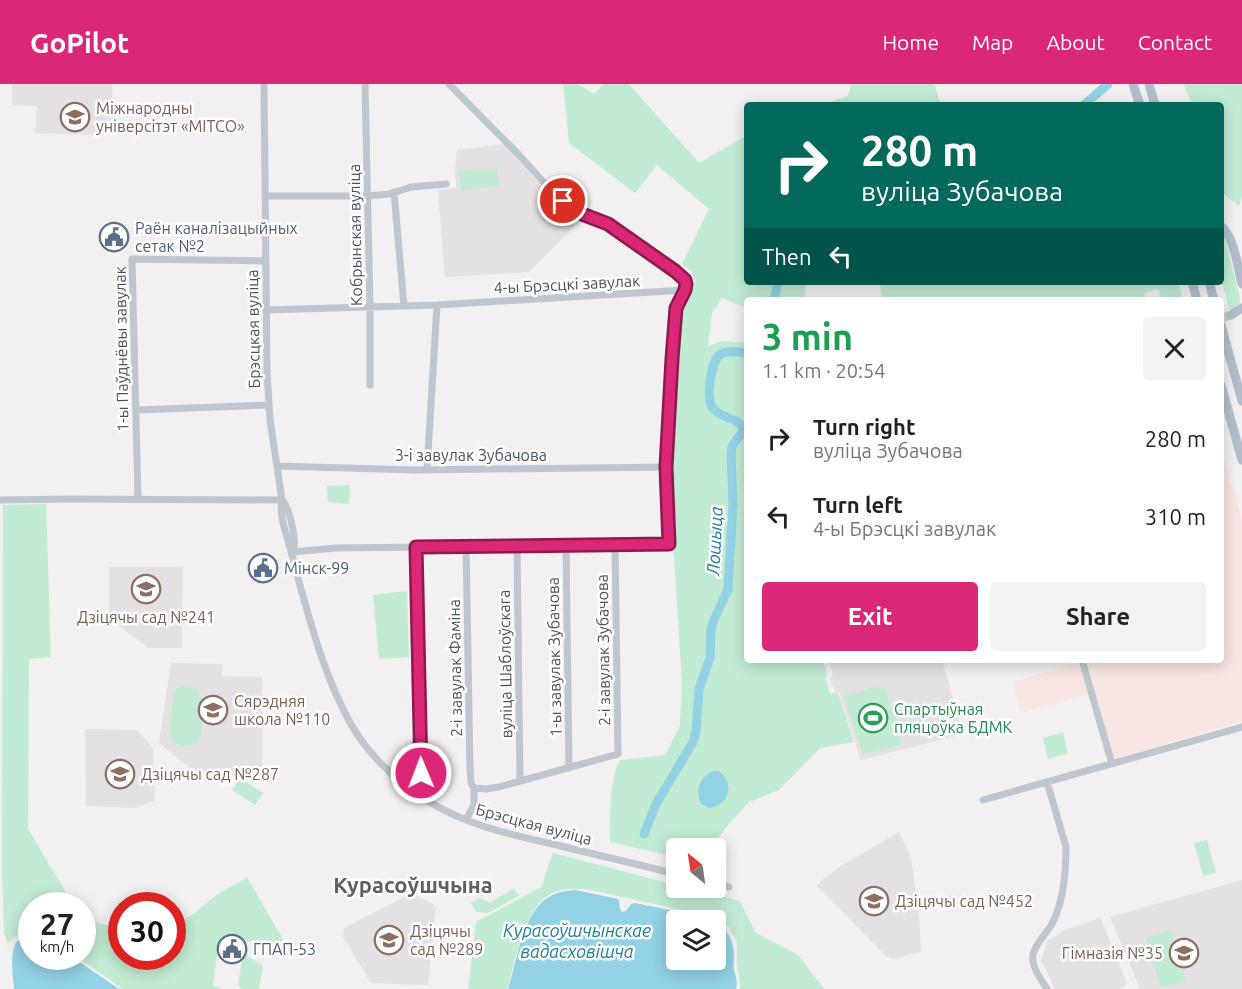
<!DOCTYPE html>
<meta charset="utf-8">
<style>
body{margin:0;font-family:Ubuntu,sans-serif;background:#f2f2f2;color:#222;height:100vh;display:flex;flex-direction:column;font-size:22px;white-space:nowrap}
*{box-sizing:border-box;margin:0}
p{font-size:20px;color:#767676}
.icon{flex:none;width:33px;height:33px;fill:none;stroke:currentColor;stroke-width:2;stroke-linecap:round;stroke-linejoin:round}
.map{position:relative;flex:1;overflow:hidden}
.side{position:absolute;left:744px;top:213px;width:480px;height:366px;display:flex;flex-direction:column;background:#fff;border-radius:6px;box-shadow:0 3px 15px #0003}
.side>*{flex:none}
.guide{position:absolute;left:744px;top:18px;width:480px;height:183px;border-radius:6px;box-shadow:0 3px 15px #0003;background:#00695c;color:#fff;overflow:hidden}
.needle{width:39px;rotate:331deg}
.controls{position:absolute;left:666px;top:754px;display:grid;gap:12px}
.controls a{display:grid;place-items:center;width:60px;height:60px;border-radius:6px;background:#fff;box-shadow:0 3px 15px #0003;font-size:30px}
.speed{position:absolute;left:18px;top:808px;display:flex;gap:12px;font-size:30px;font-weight:700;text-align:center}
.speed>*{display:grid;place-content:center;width:78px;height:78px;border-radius:50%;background:#fff;box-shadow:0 3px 15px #0003;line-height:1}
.speed small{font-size:15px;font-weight:400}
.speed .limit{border:9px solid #d22;background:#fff;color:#111}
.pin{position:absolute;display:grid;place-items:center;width:51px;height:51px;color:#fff;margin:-26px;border:3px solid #fff;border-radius:50%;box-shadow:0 2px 6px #0007}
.me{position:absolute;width:66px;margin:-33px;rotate:359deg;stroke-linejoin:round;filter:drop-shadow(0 0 4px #0008)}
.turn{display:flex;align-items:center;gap:21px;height:126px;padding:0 18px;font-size:27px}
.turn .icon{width:78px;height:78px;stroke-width:2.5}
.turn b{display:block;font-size:42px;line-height:51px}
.then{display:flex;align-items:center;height:57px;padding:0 18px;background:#0003;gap:12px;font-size:22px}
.round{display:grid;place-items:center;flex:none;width:63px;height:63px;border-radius:6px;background:#f2f2f2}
.head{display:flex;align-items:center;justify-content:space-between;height:102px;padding:0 18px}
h1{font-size:36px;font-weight:700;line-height:45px;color:#1e9e55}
.action{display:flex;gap:12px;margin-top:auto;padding:12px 18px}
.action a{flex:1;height:69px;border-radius:6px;background:#db2777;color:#fff;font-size:24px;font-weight:700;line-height:69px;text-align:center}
.action a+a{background:#f2f2f2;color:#222}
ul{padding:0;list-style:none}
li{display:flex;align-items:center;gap:18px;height:78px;padding:0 18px}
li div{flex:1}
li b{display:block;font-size:22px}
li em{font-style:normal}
header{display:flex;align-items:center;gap:36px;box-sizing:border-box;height:84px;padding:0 30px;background:#db2777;color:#fff}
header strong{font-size:28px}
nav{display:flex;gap:33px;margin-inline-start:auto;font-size:21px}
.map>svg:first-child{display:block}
.education{fill:#e3e1e1}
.medical{fill:#f9e5e2}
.green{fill:#c2ebd3}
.water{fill:#93d1e4}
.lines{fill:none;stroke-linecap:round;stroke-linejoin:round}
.river{stroke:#93d1e4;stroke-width:9}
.major-tunnel{stroke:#d0d0d2;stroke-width:9;stroke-dasharray:9 4.5;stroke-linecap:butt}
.minor{stroke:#bfc6cd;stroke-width:7}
.major{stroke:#b2becc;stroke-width:9}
.route-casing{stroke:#8e194d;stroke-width:15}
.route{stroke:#db2777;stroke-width:10}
.labels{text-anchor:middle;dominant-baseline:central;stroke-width:5;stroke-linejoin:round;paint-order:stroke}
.education-label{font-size:16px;fill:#785e54;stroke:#fff;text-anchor:start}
.service-label{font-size:16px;fill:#4e5e75;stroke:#fff;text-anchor:start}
.street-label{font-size:16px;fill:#49525b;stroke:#fff}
.leisure-label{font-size:16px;fill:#27864d;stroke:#fff;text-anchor:start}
.water-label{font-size:18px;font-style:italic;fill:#197f9e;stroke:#fff}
.district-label{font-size:22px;font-weight:bold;fill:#5d6064;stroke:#fff}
</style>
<header>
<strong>GoPilot</strong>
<nav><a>Home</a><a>Map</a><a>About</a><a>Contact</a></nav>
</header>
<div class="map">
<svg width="1242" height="905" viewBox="0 0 1242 905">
<rect width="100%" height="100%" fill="#f2f0f0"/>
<path class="education" d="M12 0H112L113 44H98L97 51 35 49 37 22 12 21Z
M504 60 547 108 582 135 529 188 445 193 438 106 456 104 455 84 457 66Z
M109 483H183L182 564H149L109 535Z
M829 576H942L963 650 861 676 839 607 835 608 830 595 833 590Z
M171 579 222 580V592L262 593V682L254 687H194L159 659Z
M85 645 137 646 153 664 155 716 136 724 86 722Z
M899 748 911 774 919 832 921 868 893 875 887 873 817 802 821 797 841 782Z
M1242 796V905H1140L1110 833Z
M412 809 436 822 428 901 371 899 343 853 344 844Z
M1101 834 1127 900 1120 905H1055L1041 876 1048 856 1065 846Z"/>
<path class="medical" d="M1221 366 1242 435V637L1115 675 1113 672 1087 576H1221Z
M1078 578 1088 610 1021 629 1013 598Z"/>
<path class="green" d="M563 0H578L594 10 603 0H629L699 79 747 51V198H806L804 216H747V224L722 214 712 229 708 261V262L722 257 747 259V576H823L827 590 826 595 830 610 838 608 854 658 820 664 779 706 749 718 728 741 710 765H676V773L610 758C611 731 608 700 620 676L665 671 680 641 682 600 671 424 674 291 677 275 681 227 695 198 692 188 682 180 709 125 657 81 635 109 569 59Z
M851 0H935L940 20 938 21H822L848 12Z
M1183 0H1242V113L1239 122 1221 108V21H1193Z
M497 84 499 102 461 106 459 87Z
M1221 148 1224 152 1240 213C1240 222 1238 224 1230 228L1221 195Z
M880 198H1178L1183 216H1162L1158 205 1144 209 1146 216H882Z
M350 401 349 420 328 418 327 402Z
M46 420 51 573 29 575 28 745 74 822H32L31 849C23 844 15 853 8 859L4 849 2 784 3 421Z
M407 507 409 573 379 575 373 511Z
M182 602C191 603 197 603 200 612 201 622 203 641 201 650 198 665 174 666 170 651L173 609 176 605Z
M878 602 885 604 901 656 900 661 863 670 844 612Z
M1063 648 1068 669 1048 675 1043 654Z
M240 694 263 709 255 721 232 706Z
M1207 756 1216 789 1203 792 1194 759Z
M553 769 676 801V804H690L740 817 756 849 798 871 824 905H740L737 875V859L729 843 711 832 585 805C574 805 562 805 552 809 525 821 515 878 507 905H468L476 838 541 803Z
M247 793 285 859 219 856 213 901 222 905H123L77 873H82L83 835 121 845 122 873H172L173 842 195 829 215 812Z
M513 805 520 811 488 829 477 828 471 819 480 814 490 818Z
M1171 846 1186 896 1161 904 1146 854Z
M243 869 263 882 259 905H243L238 902Z"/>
<path class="water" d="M714 687H719C735 700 730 721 709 724L701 720C695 706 700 691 714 687Z
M575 806 618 815C621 819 618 825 622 828L626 827 631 820 635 819 694 831 713 837H676V876H716V838C727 845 734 857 734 871 734 876 733 881 734 886 736 893 738 898 736 905H508C517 878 522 829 549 813 557 808 566 807 575 806Z
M28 853 31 854 32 873H72L119 905H14C13 891 9 870 17 857Z"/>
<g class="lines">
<path class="river" d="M1084 21 1108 0
M774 216 778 198
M644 750 656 720 693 658 696 647 699 605 710 574 711 547 713 538 728 505 733 421 731 368 732 362 744 346C739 332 718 335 711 321 708 313 709 305 710 297 715 269 718 265 747 269"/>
<path class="major-tunnel" d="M1221 234 1231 231"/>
<path class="minor" d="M264 0 267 288 270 336 282 416C278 436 291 460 294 480 310 536 323 591 352 642 377 685 427 723 474 739 501 749 529 755 557 761 597 771 637 780 676 790
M365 0 370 223V301
M449 0 519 71 550 105 563 117 582 130 608 140 675 187 685 196V206
M394 108 404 222
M265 112H367L390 110 411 103 446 100
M266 226 437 221 685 206 676 224 672 275 666 383 669 460 335 464 293 468
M136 326 269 321
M277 382 415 386 666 383
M427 386 437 221
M138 415 132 175 265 177
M0 416 69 415 282 416
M282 416C290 424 297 457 293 468
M566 461 569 684
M466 462 470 684 471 699 474 704
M517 462 520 697
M1082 576 1112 680
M411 706 419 696 421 689 416 463
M983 716 1242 643
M466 736 474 721V704L486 705 499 703 618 670 615 461
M716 800 729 803
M1047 905C1041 895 1031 883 1033 871 1034 862 1047 848 1052 840 1064 817 1066 788 1066 763L1047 698"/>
<path class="major" d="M1133 0 1140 21
M1149 0 1155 21
M1221 142C1234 152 1238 184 1242 200
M1192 198 1197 216
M1209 198 1214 216
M1231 231 1242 224
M1221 241 1242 317
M1221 301 1242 376"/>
</g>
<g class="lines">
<g class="route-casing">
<path id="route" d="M421 689 416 463 669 460 666 383 672 275 676 224 685 206 686 200 685 196 675 187 608 140 582 130 563 117"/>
</g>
<use href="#route" class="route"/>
</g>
<defs>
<g id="university-ring" transform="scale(1.5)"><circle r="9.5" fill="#fff" stroke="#8d6e63" stroke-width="1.5"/><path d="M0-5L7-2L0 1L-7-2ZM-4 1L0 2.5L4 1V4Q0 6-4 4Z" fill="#8d6e63"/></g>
<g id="civic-ring" transform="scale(1.5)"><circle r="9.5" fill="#fff" stroke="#5c6f8a" stroke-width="1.5"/><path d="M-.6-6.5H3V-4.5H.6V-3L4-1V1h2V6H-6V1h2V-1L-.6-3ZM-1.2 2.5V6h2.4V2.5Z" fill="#5c6f8a"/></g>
<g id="school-ring" transform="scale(1.5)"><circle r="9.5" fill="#fff" stroke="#8d6e63" stroke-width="1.5"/><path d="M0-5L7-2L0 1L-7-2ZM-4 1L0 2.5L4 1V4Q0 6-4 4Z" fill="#8d6e63"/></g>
<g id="stadium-ring" transform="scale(1.5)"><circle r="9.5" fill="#fff" stroke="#2e9e5b" stroke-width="1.5"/><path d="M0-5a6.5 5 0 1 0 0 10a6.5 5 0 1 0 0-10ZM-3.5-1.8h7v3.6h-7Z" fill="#2e9e5b"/></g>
</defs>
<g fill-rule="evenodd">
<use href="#university-ring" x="75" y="33"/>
<use href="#civic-ring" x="114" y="153"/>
<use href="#civic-ring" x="263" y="484"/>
<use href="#school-ring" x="146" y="505"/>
<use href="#school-ring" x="213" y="626"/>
<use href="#stadium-ring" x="873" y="634"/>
<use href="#school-ring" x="120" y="690"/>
<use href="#school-ring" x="874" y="817"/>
<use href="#school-ring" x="389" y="856"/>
<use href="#civic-ring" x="232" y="865"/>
<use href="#school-ring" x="1184" y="869"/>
</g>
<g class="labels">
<g class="education-label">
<text x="96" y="24">Міжнародны<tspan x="96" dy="18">універсітэт «МІТСО»</tspan></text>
<text x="146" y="533" text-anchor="middle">Дзіцячы сад №241</text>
<text x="234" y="617">Сярэдняя<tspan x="234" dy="18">школа №110</tspan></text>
<text x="141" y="690">Дзіцячы сад №287</text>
<text x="895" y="817">Дзіцячы сад №452</text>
<text x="410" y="847">Дзіцячы<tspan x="410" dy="18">сад №289</tspan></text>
<text x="1163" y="869" text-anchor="end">Гімназія №35</text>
</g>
<g class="service-label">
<text x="135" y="144">Раён каналізацыйных<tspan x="135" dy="18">сетак №2</tspan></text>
<text x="284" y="484">Мінск-99</text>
<text x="253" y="865">ГПАП-53</text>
</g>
<g class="street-label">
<text transform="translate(355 151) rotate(-91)">Кобрынская вуліца</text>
<text transform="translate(567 200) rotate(-3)">4-ы Брэсцкі завулак</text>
<text transform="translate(253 245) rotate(-91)">Брэсцкая вуліца</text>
<text transform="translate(121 265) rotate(-91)">1-ы Паўднёвы завулак</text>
<text x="471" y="371">3-і завулак Зубачова</text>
<text transform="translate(603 566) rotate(-91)">2-і завулак Зубачова</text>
<text transform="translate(554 573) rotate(-91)">1-ы завулак Зубачова</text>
<text transform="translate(505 580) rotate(-91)">вуліца Шаблоўскага</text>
<text transform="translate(455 584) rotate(-91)">2-і завулак Фаміна</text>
<text transform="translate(534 740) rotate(15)">Брэсцкая вуліца</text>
</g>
<g class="leisure-label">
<text x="894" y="625">Спартыўная<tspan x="894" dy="18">пляцоўка БДМК</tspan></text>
</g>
<g class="water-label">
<text transform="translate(714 457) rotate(-87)">Лошыца</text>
<text x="577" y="846">Курасоўшчынскае<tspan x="577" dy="21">вадасховішча</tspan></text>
</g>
<g class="district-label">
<text x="413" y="800">Курасоўшчына</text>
</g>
</g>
</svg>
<div class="controls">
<a><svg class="needle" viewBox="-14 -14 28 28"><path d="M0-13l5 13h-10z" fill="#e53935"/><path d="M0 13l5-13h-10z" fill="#767676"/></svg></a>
<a><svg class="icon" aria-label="layers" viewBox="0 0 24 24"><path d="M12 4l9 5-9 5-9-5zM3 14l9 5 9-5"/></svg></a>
</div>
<div class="speed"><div>27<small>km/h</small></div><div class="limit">30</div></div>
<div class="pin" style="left:563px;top:117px;background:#d93025"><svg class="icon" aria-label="arrive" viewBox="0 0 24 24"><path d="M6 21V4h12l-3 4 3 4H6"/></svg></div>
<svg class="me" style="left:421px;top:689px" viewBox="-20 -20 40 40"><circle r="17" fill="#db2777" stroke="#fff" stroke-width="3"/><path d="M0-11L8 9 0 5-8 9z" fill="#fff"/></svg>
<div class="guide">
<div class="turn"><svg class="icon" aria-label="right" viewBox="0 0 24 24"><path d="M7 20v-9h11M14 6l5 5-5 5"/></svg><div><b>280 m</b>вуліца Зубачова</div></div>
<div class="then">Then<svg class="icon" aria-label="left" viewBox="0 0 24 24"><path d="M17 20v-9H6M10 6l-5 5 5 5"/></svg></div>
</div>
<section class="side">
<div class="head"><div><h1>3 min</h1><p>1.1 km · 20:54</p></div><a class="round"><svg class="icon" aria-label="close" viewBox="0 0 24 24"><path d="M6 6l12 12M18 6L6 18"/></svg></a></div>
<ul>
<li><svg class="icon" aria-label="right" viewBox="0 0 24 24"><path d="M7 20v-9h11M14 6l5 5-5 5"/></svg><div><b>Turn right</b><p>вуліца Зубачова</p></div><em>280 m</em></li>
<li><svg class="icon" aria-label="left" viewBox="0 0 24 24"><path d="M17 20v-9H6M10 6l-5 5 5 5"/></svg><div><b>Turn left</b><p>4-ы Брэсцкі завулак</p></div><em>310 m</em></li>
</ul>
<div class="action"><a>Exit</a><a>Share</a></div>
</section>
</div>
